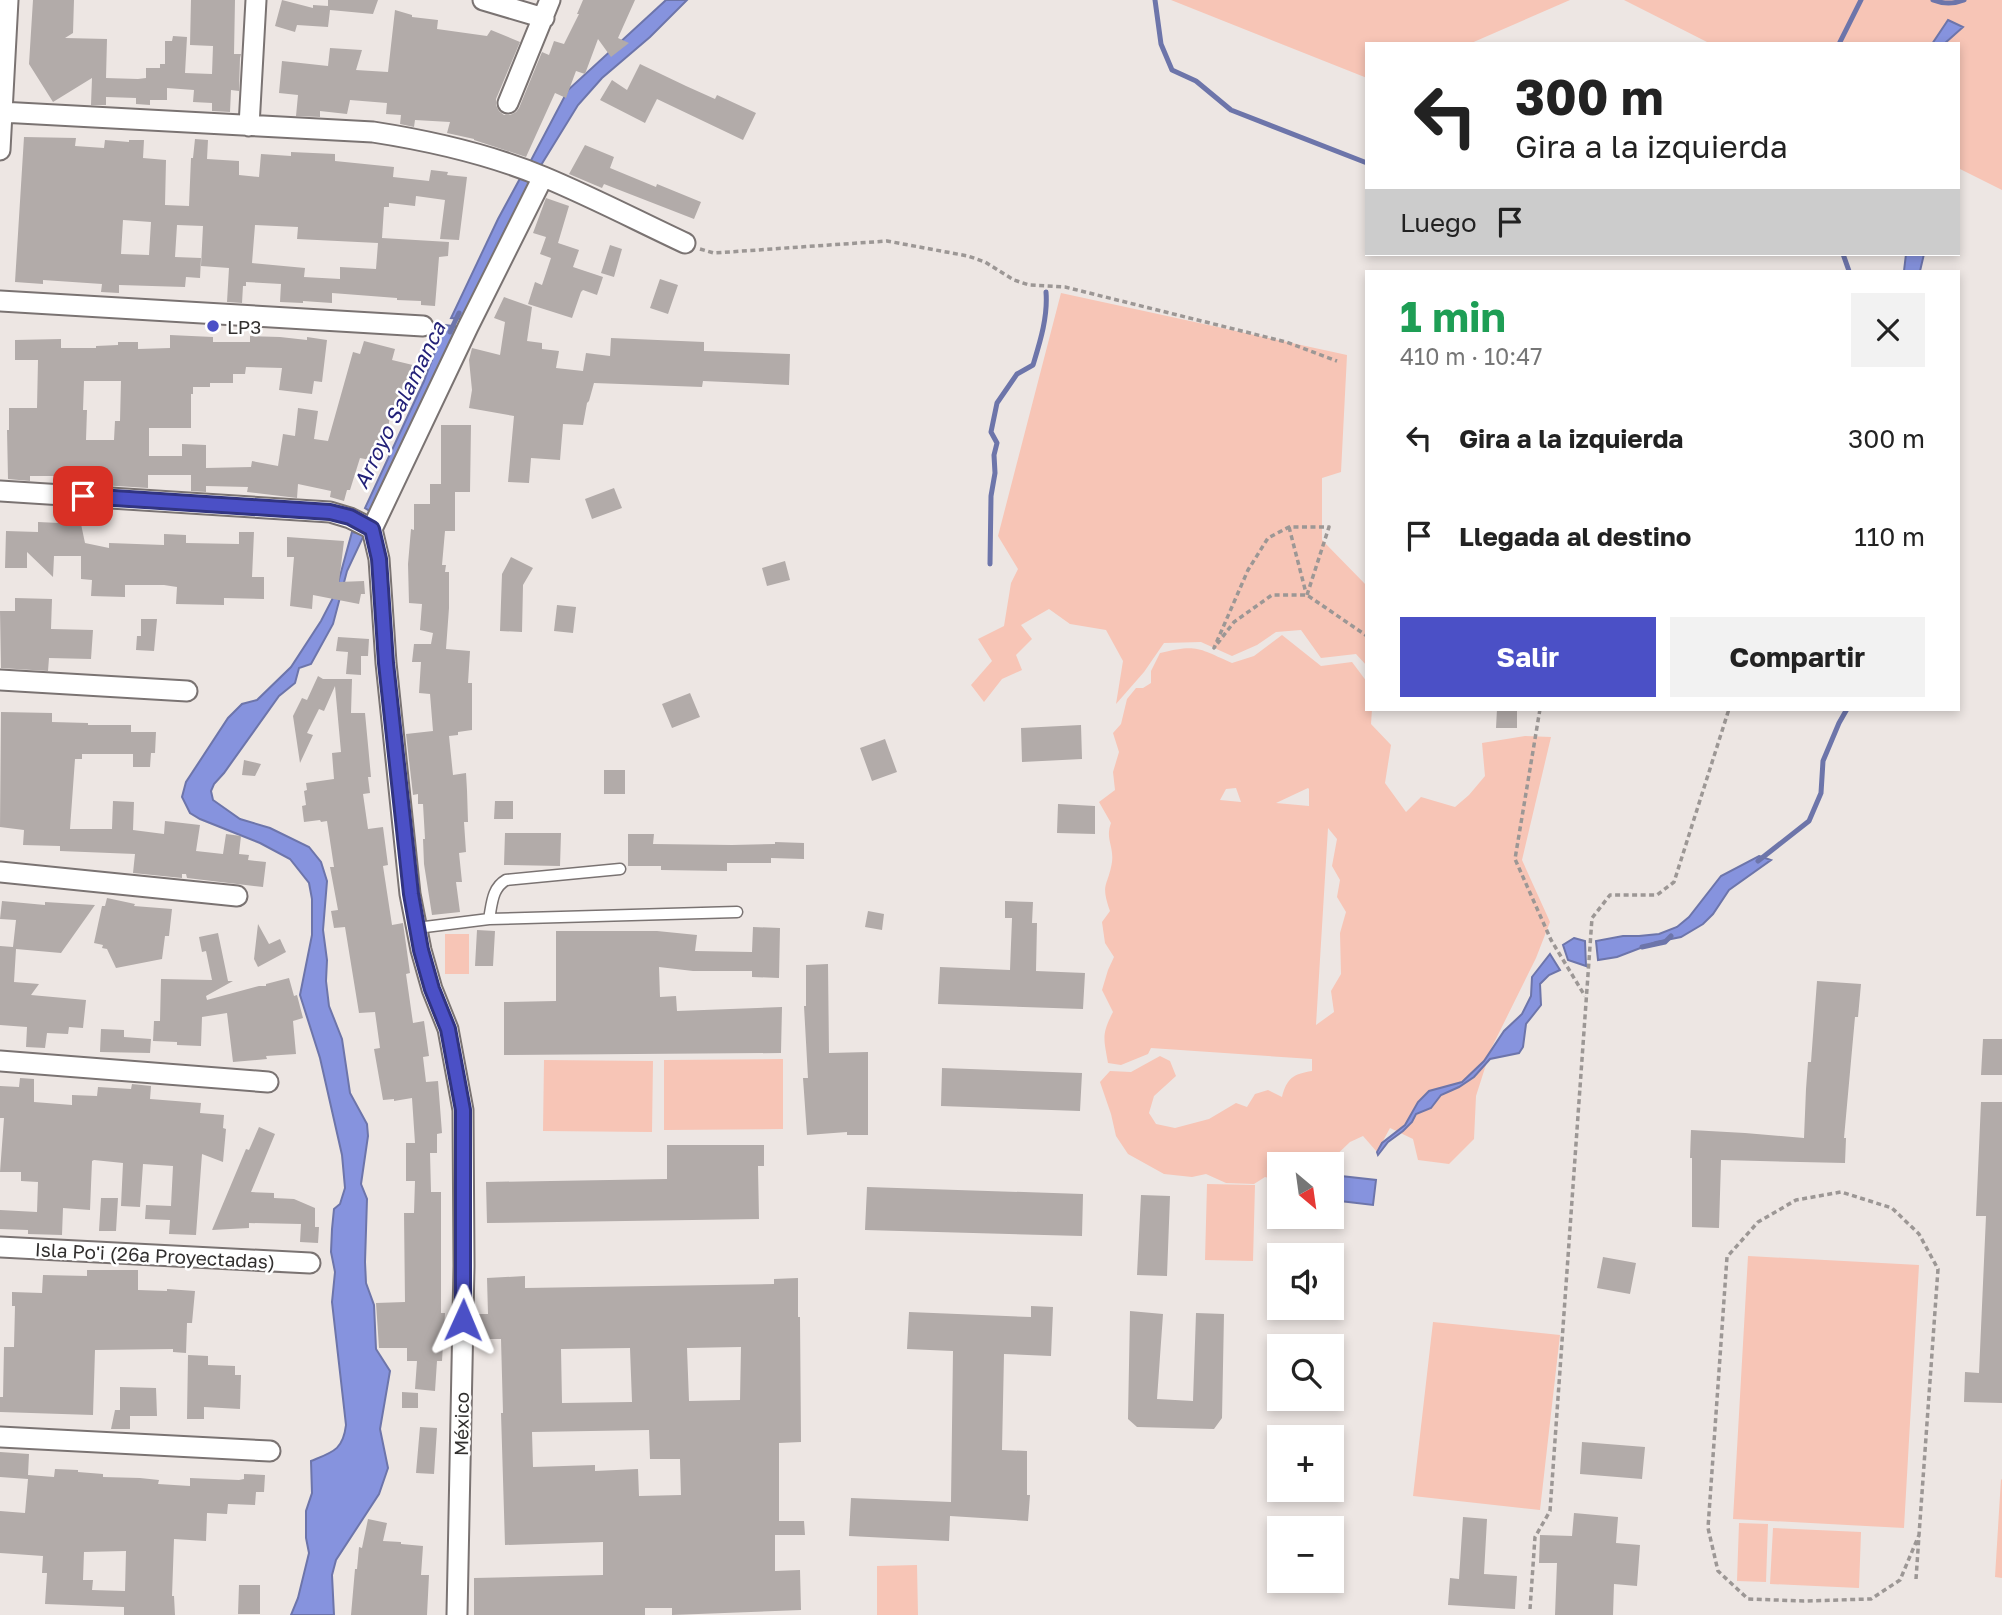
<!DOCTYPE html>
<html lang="es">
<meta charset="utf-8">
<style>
body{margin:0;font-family:"Golos Text",sans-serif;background:#f2f2f2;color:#222;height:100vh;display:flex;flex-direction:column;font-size:26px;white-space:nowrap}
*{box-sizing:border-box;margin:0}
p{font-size:23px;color:#767676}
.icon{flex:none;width:38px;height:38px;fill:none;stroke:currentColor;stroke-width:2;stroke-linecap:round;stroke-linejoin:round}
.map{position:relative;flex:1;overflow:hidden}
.sheet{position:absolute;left:1365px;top:270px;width:595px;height:441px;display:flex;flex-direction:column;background:#fff;border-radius:0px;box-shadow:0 4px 10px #0003}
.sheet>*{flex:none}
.top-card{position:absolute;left:1365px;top:42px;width:595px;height:214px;border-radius:0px;box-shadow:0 4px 10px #0003;background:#fff;color:#222;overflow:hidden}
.needle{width:46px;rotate:151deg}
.tools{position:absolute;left:1267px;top:1152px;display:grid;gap:14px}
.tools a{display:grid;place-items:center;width:77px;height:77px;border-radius:0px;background:#fff;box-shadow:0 4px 10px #0003;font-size:35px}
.pin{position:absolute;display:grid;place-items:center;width:60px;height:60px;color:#fff;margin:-30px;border-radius:14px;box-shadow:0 4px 10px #0006}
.me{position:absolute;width:77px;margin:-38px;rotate:1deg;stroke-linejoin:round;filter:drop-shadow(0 0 5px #0008)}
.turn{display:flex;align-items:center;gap:24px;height:147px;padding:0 35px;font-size:32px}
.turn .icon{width:91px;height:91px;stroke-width:2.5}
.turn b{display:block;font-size:49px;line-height:60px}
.then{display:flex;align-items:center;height:66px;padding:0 35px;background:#0003;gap:14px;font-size:26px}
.round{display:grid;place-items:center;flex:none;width:74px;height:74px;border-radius:0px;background:#f2f2f2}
.summary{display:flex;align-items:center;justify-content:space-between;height:119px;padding:0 35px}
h1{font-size:42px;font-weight:700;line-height:52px;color:#1e9e55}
.button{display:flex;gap:14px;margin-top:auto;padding:14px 35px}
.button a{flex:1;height:80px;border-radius:0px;background:#4b50c6;color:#fff;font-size:28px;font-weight:700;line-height:80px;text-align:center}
.button a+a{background:#f2f2f2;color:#222}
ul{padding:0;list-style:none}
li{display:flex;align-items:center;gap:21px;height:98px;padding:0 35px}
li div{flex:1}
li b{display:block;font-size:26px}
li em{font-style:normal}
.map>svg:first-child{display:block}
.green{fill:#f7c5b6;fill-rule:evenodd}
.water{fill:#8693de;stroke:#6d75aa;stroke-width:2}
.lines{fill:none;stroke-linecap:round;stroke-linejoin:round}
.stream{stroke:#6d75aa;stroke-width:5}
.building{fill:#b2aba9;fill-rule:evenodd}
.lane-casing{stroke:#7a7372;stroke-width:13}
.street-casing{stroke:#7a7372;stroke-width:23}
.path{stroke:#9c9795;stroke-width:3.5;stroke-dasharray:5 3.5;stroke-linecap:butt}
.lane{stroke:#fff;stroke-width:10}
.street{stroke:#fff;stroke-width:19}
.route-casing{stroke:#313481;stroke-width:18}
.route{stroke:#4b50c6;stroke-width:12}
.poi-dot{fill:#4b50c6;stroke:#fff;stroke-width:2.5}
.labels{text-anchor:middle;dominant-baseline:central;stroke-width:5;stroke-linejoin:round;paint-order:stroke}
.poi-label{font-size:19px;fill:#32302f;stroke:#fff;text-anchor:start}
.street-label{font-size:19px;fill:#32302f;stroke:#fff}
.water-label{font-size:21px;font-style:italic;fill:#232178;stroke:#fff}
</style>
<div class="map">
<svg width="2002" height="1615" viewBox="0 0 2002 1615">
<rect width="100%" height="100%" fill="#ede6e3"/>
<path class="green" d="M1171 0H1570L1469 44H1367V78Z
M1624 0H2002V190L1958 168V44H1711Z
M1061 293 1347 355 1341 472 1322 478V540L1367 586V666L1356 654 1321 658 1301 630 1276 632 1257 645 1232 656 1201 642 1164 643 1144 672 1116 704 1123 661 1106 630 1070 624 1049 609 1021 625 1032 639 1016 655 1022 670 1002 679 984 702 971 685 992 661 978 639 1004 626 1011 583 1018 569 998 536Z
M1282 635 1321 666 1352 662 1367 682V709H1372L1371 724 1391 745 1385 783 1406 812 1421 797 1455 807 1469 795 1485 776 1482 743 1525 736 1551 737 1522 860 1550 922 1536 958 1491 1049 1476 1096 1474 1139 1449 1164 1418 1160 1413 1139 1390 1128 1377 1152 1363 1136 1350 1142 1327 1164H1279V1181L1265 1177 1254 1184 1226 1183 1206 1174 1192 1177 1164 1174 1128 1154 1116 1136 1111 1114 1100 1082 1110 1071 1131 1072 1160 1056 1170 1061 1176 1076 1154 1096 1149 1113 1156 1124 1175 1128 1209 1119 1236 1103 1247 1107 1255 1094 1268 1090 1282 1097C1287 1078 1293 1074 1312 1071V1059L1151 1048 1148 1054 1121 1065 1108 1063C1104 1039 1101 1035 1113 1012L1102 990 1108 970 1114 957 1105 943 1102 922 1110 911C1100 883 1108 887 1112 862 1114 846 1105 839 1111 823L1099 802 1115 790 1113 772 1119 752 1113 733 1121 724 1127 699 1136 688H1143L1151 683V671L1160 653C1197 644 1198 648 1232 663L1254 656ZM1236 788 1241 802 1220 800 1226 789ZM1309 789V806L1276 803 1308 788ZM1328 828 1337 839 1332 866 1340 880 1337 897 1346 912 1340 933 1341 974 1331 991 1334 1012 1316 1025Z
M445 934H469V974H445Z
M783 1059V1129L664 1130V1060Z
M544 1060 653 1061 652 1132 543 1131Z
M1207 1184 1255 1185 1253 1261 1205 1260Z
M1748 1256 1919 1265 1904 1528 1733 1519Z
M1433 1322 1560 1335 1540 1510 1413 1496Z
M2001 1479 2002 1480V1578L1995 1577Z
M1739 1523 1768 1524 1766 1582 1737 1581Z
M1773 1528 1861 1532 1859 1588 1770 1584Z
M917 1565 918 1615H877V1566Z"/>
<path class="water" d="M666 0H687L650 37 602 78 578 105 538 170 528 166 568 90Z
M1948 20 1963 27 1944 44H1932Z
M523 173 535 176 505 230 463 319 451 318 498 219Z
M1906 254H1924L1920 271H1904Z
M445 325 460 327 373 513 365 508 424 381Z
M352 532 364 535 347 571 333 624 311 664 299 668 295 683 279 696 224 773 214 784 211 791 213 800 240 819 270 828 309 847 321 862 327 881 323 930 327 960 326 981 329 1006 342 1039 350 1093 367 1124 368 1136 361 1184 367 1199 365 1262 366 1283 374 1305 376 1349 390 1371 380 1429 388 1468 379 1494 336 1560 332 1575 334 1615H291L298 1598 309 1553 306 1538V1511L312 1493 311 1461C333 1452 343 1450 346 1425L332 1302 335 1272 331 1252 332 1229 334 1209 340 1204 345 1188 342 1155 320 1058 300 995 312 935V899L309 883 290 859 260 843 200 819 190 813 182 797 186 782 228 718 242 704 257 700 291 667 321 621 335 594Z
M1759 856 1771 860 1729 890 1713 914 1703 924 1681 937 1656 942 1617 957 1598 960 1596 941 1623 936H1639L1659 934 1677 927 1689 917 1721 876Z
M1574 938 1585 941 1586 966 1568 960 1563 945Z
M1550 954 1560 970 1549 975 1540 984 1541 1005 1526 1024 1523 1047 1519 1053 1490 1059 1474 1077 1459 1087 1441 1095 1431 1108 1416 1114 1412 1122 1403 1131 1388 1142 1378 1155 1377 1152 1382 1143 1405 1125 1418 1102 1429 1091 1462 1082 1484 1061 1504 1031 1522 1014 1531 996 1532 977Z
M1332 1175 1376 1180 1373 1205 1332 1200Z"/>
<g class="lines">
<path class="stream" d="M1155 0 1161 44 1172 70 1196 81 1231 110 1367 163
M1933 0C1943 4 1954 4 1964 0
M1839 44 1861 0
M1843 254 1849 271
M450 332 459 313
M990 564 991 496 995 473 994 455 997 443 991 432 997 403 1017 374 1033 365C1040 342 1048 317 1046 292
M1758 861 1809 821 1821 793 1823 761 1839 723 1847 709
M1642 947 1665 942 1671 936"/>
</g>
<path class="building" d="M33 0H74L73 33 65 38 107 39 106 78 138 79 146 78V68H160V64H165V41H172L173 36 187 37 185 73 212 74 213 46 190 45 191 0H235L234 54H241L240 58 239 91 231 90 230 112 212 111V103L193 102 194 90 167 88V100H150V105L136 104V98L106 97V105H91L92 78 53 102 29 64Z
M282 0 313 8V5L328 6V0H378L373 14 330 10 328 27 297 25 295 32 275 26Z
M583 0H635L618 38 629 43 611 57 598 39 585 74 576 71 566 98 555 93 526 157 474 140V139L447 133 450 122 415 120 414 127 400 124 401 115 386 114 387 103 350 100 347 114 320 111V117L296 116 298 95 279 93 282 61 328 66 330 48 362 50 356 70 388 72 395 10 412 15V17L438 20 437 29 487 36 491 30 520 42 496 99V105L499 111 504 115H510L516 112 519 108 542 52 549 55 554 41 564 44 579 14H577Z
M640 64 686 86 715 99 717 95 756 113 743 140 657 99 645 123 600 100 612 80 627 90Z
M24 137 76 138 75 146 104 148 105 140 129 142V140H144L143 158 166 160 165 205 189 206 191 158H193L195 139 208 140 207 159 239 161V175L259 177 261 154 291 156V152L335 154V161L394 167 393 177 429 181 431 170 448 172 447 175 467 177 459 240 440 239 445 200 416 196 415 206 389 203V207H384L382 238 449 242 448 256 439 257 435 306 421 305V301L397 300V298L332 293V303L303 301V303L280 302 281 284 246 282V286H243L242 303 227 302 229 268 201 266 203 226 177 225 175 257 201 258 200 278 186 277 185 287 119 285V293L101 292 102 284 43 280V284L15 282ZM123 220 151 222 149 255 121 254ZM255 225 298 227 297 239 378 243 376 269 340 267V279L304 277 305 268 252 263Z
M585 145 614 157 610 168 656 187 657 184 701 202 694 219 604 184 602 188 569 174Z
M546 198 569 206 558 243 579 250 573 267 603 277 597 295 583 290 581 292 572 318 528 304 535 282 542 285 551 258 540 254 546 237 533 233Z
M610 245 622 249 614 277 601 273Z
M660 279 678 285 668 314 650 308Z
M504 297 532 307 527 341 542 343V349L559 351 556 368 583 371 586 353 610 356 611 338 704 342V351L790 354 789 385 703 381 702 387 594 383 589 401 587 403 583 425 563 424 560 460 531 458 529 483 508 482 514 416 469 408 472 390 469 360 472 348 500 355 505 322 494 318Z
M170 335 213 337V342H250V336L280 337 307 340V337L327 340 322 382 314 381 312 394 279 390 282 368 246 367 245 374H233V383H210V387H193V394H191V428H149V456H182V444L206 445V468L251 467 252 461 278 466 283 434 295 436 298 408 318 411 314 439 328 441 353 352 360 354 364 341 395 349 392 360 417 366 410 390H408L398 419 390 417 384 448H382L380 462 360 458 350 490H347L344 501 330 497 331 491 298 484 297 498 247 492 248 487 206 486V492L191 491V475H148V488L85 484V478H59V476H30V481L8 479 7 430H9V408H37L38 360H15V340L61 339V348H96V346L118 345V342H138V349L170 348ZM84 381H121L120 421H115L114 440H86L87 410H83Z
M441 425H471L470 492H455V531H445L442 565H446L445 572H449V608L446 649 470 651 468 683H472V730L458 732V735L449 736 453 775 466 773 467 790 468 822H464L466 852 459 853 462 882H456L460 912 432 915 424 864 423 839H425L423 804H418V794L413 795 406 734 433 731 430 694 419 693 421 662H412L414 644H431L433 633 420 630 422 604 409 603 408 564 411 529 414 530V504H430V484H441Z
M614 488 622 508 592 519 585 499Z
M38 522 81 524 85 543 109 548V543L164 545V534L186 535V543L239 544V532H254L252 577H264V599L224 598V605L176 604 177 587 164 585H125V597L91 596 92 580 81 579V556H54L53 577 27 552V568H5L6 531 38 532Z
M287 537 344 541 339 582 364 581 365 594H361L359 604 313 595 312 609 290 606 294 557H287Z
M511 557 533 568 523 585 522 632 500 631 502 574Z
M785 561 790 580 767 586 762 568Z
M15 598 52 599 51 629 93 630 91 659 49 658 48 671 1 668 0 611H15Z
M557 605 576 607 573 633 554 631Z
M141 619H157L154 651 136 650 137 636H141Z
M338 637 369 639 368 656H361V675L346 674 348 652 336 651Z
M318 676 323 679H352L351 713H365L371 777H368L370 793 363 794 368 829 383 827 388 865 383 866 392 925 403 923 410 973 406 974 413 1023 424 1021 429 1056 423 1057 426 1082 438 1081 442 1133 437 1134V1153H430L431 1192H441V1313H445L442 1361H437L435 1391 415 1389 417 1361H407V1348H379L376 1303 405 1302 404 1213H414L415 1181H406V1143H415L412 1098 394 1101V1099L383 1100 374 1049 380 1048 375 1012 359 1013 345 927 334 928 331 911 338 910 330 867H334L327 821 321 822 320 820 304 822 302 806 306 805 304 791 307 790 306 783 334 779 332 753 341 752 335 686 324 711 319 709 307 733 313 735 300 763 293 716 302 698 307 700Z
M690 693 700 717 672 728 662 704Z
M1497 709H1517V728H1496Z
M1 712 52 713V722L88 723V725H131V732H156L155 753H151L150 767H133V754H82V759H75L70 829H112L113 801 134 802 133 830 164 834 165 821 200 825 196 851 223 854 226 834 241 836 239 854 249 855 248 860 266 862 263 887 187 878 186 874H182V878L133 873 135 854 60 851V846L23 845 24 830 0 827Z
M1081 725 1082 759 1022 762 1021 728Z
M885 739 897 772 872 781 860 748Z
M244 760 261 764 255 776 242 775Z
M604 770H625V794H604Z
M495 801H513V819H494Z
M1058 804 1095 806V834L1057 833Z
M505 833H561L560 866 504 865Z
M628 834H654L653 844 732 845 775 844V842L804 843V859L771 858V863H727V871L661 870V866H628Z
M107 898 135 904 134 906 172 909 169 936H165L162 959 116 968 107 949 102 948 103 945 94 943 102 906H105Z
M2 901 45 905V902L95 905 61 953 16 949 14 982 39 984 31 995 86 1000 83 1028 69 1027 68 1034 47 1033 45 1048 26 1047 27 1027 0 1025V946L13 947 16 920 0 919Z
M1005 901 1033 902 1032 923H1037L1036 971 1085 973 1083 1009 938 1004 940 967 1010 970 1012 918H1005Z
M868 911 884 914 882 930 865 927Z
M258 924 269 944 280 939 286 952 258 967 254 959Z
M753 927 780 928 779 978 752 977V971H693L659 967 660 997 676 996 677 1011 782 1007 781 1053 504 1055V1002L556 1001V931H657L697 935 695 951 752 952Z
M477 930 495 931 493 966H475Z
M218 933 228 981H233L206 996 207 1000 259 986H266V984L289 978 294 996 297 995 303 1018 293 1021 296 1054 266 1056 267 1059 233 1062 227 1013 202 1017 201 1046 177 1045V1042L153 1041 154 1021H160L161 979 212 980 206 951 202 952 199 937Z
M828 964 829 1053 868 1052V1135H847V1132L807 1135 803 1078H808L804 1006H806V965Z
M1817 981 1861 984 1858 1017H1855L1844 1138H1846L1845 1163 1721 1160 1719 1228 1692 1227V1158H1690L1691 1130 1745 1133 1804 1138 1806 1089 1808 1062H1811Z
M101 1029 124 1030V1037L151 1039 150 1053 100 1052Z
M1983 1039H2002V1075H1981Z
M942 1068 1082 1073 1080 1111 941 1106Z
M20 1078 34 1079V1102L72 1105V1095L97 1096 98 1087 131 1089 132 1084 151 1086 150 1099 201 1103 200 1113 224 1115 223 1128 226 1129 223 1162 202 1154 196 1235 169 1234 170 1220 145 1219 146 1205 171 1206 173 1166 143 1164 140 1207 121 1206 123 1163 94 1160 92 1161 90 1210 63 1208 62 1235 28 1234V1230L0 1229V1210L37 1212 38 1182 21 1181V1172H0L4 1118H0V1086L19 1087Z
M1981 1102H2002V1403L1964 1402 1965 1372 1979 1373 1986 1216H1976Z
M259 1127 275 1134 251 1192 274 1193V1198L294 1199 315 1208V1227H319L318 1243 300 1242 301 1224 249 1223V1228L212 1230 246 1149 249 1150Z
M667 1145H764V1166H758L759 1219 487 1223 486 1182 667 1179Z
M867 1187 1083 1194 1082 1236 865 1230Z
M1141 1195 1170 1196 1167 1276 1137 1275Z
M101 1198H118L116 1231H99Z
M1603 1257 1636 1263 1630 1294 1597 1288Z
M87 1270H138V1290L167 1291V1289L195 1291 192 1323H187L186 1353 173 1352V1349L95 1350 93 1415 0 1412V1397H3L4 1347H14L15 1306H12V1292L42 1293 43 1275 87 1276Z
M525 1276V1288L774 1284V1279L798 1278V1317H800L801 1442 779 1443V1521H804L805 1535H775V1571L800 1570 801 1610 672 1615V1608H645V1615H474V1578L603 1575V1542L505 1545 501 1413H503L501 1339H476V1314H488L487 1278ZM741 1347 740 1400 689 1401 687 1348ZM630 1348 632 1402 562 1403 561 1349ZM649 1430 650 1459H680L681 1495 639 1496 638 1469 595 1471V1465L533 1467 532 1432Z
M1031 1306 1053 1307 1051 1356 1004 1354 1002 1450 1027 1451V1495H1030L1028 1521 950 1516 949 1541 849 1536 851 1498 951 1502 953 1351 907 1349 909 1312 1031 1317Z
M1130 1311 1163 1314 1157 1399 1193 1401 1196 1313 1224 1314 1222 1418 1214 1429 1137 1427 1128 1419Z
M188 1355 208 1356V1365L235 1366V1375H241L240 1409 204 1407V1419H187Z
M120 1387 156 1388 157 1416H130V1429H111L115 1410H120Z
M402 1392 418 1393V1408H402Z
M420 1427 437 1428 434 1474 416 1473Z
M1582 1442 1645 1447 1642 1479 1580 1474Z
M0 1452 29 1454 28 1475 54 1477 55 1469 78 1470V1472L103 1474V1477L140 1478 159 1480 158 1484 190 1486V1478L239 1480 244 1479V1474L265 1475 264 1492H256L255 1505 228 1504 227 1514 207 1513 206 1541 174 1539 172 1596H174L175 1615H124V1607L45 1604 47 1573H42L43 1556 0 1553V1511L25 1513 28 1479 0 1477ZM126 1551 125 1591 92 1590 93 1580H83L84 1552Z
M1574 1513 1618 1517 1616 1543 1640 1545 1637 1586 1614 1584 1613 1615H1555L1557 1563H1539L1540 1535 1572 1536Z
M1463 1517 1487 1519 1484 1574 1517 1576 1515 1609 1448 1605 1450 1578 1459 1579Z
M368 1519 387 1523 383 1541 401 1542V1544L423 1546 421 1575H429L427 1615H351L355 1569H357L359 1547 362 1548Z
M239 1585H260V1614H238Z"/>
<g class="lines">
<g class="lane-casing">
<path id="lane" d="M489 919C492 904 492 888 506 880L620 869
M417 928 489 919 737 912"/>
</g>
<g class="street-casing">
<path id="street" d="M483 0 544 18
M508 103 550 0
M0 112 373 132C431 141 489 154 544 177 592 197 638 221 685 243
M249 126 256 0
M0 150 8 0
M0 301 423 326
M0 491 330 512 350 518 372 529
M372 529 379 559 386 663 410 894 421 950 432 989 448 1029 463 1110 464 1266 457 1615
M372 529 468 327 543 177
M0 680 187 691
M0 872 237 896
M0 1061 268 1082
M0 1247 310 1263
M0 1437 270 1451"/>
</g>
<path class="path" d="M700 249 714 253 887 241 968 256 985 262 1014 280 1029 285 1065 287 1286 342 1337 361
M1289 527 1306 593
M1307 595 1329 527H1289L1268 538 1248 570 1214 648 1234 622 1272 595H1307L1367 636
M1540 709 1515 859 1551 940 1585 996
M1916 1579 1919 1535 1938 1269 1919 1234 1892 1208 1841 1192 1796 1200 1758 1222 1727 1257 1708 1528 1718 1571 1748 1599 1804 1601 1871 1599 1900 1580 1919 1535
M1530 1609 1535 1537 1550 1511 1592 918 1610 895H1657L1674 882 1729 709"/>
<use href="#lane" class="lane"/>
<use href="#street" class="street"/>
</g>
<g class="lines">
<g class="route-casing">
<path id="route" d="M83 496 330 512 350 517 372 529 379 559 386 663 411 894 421 950 432 989 448 1029 463 1110V1320"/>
</g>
<use href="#route" class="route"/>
</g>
<circle class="poi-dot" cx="213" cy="326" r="7"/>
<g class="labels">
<g class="poi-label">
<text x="227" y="326">LP3</text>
</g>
<g class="street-label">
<text transform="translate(155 1255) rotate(3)">Isla Po'i (26ª Proyectadas)</text>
<text transform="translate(461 1424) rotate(-89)">México</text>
</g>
<g class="water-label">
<text transform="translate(399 405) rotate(-64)">Arroyo Salamanca</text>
</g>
</g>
</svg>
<div class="tools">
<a><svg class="needle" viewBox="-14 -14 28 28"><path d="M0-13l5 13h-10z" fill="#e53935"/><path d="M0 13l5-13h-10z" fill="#767676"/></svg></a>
<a><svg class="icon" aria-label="sound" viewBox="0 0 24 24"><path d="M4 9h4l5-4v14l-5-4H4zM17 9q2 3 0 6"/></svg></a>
<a><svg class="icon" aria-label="search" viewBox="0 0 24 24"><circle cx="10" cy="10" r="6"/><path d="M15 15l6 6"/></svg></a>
<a>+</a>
<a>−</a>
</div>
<div class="pin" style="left:83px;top:496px;background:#d93025"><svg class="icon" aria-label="arrive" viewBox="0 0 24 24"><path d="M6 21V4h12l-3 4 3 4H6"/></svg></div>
<svg class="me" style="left:463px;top:1320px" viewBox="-20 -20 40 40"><path d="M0-17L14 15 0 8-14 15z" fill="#4b50c6" stroke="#fff" stroke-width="4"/></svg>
<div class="top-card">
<div class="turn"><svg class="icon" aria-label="left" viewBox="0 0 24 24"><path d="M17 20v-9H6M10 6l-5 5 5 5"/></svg><div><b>300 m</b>Gira a la izquierda</div></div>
<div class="then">Luego<svg class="icon" aria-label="arrive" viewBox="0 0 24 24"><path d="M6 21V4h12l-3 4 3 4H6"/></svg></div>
</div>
<section class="sheet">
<div class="summary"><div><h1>1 min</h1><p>410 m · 10:47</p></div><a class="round"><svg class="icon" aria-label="close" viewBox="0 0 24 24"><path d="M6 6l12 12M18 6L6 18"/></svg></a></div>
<ul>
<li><svg class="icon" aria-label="left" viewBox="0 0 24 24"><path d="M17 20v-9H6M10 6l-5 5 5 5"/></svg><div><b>Gira a la izquierda</b></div><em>300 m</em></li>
<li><svg class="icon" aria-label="arrive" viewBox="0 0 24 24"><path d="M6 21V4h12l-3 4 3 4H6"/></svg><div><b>Llegada al destino</b></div><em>110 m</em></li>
</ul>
<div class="button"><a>Salir</a><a>Compartir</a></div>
</section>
</div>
